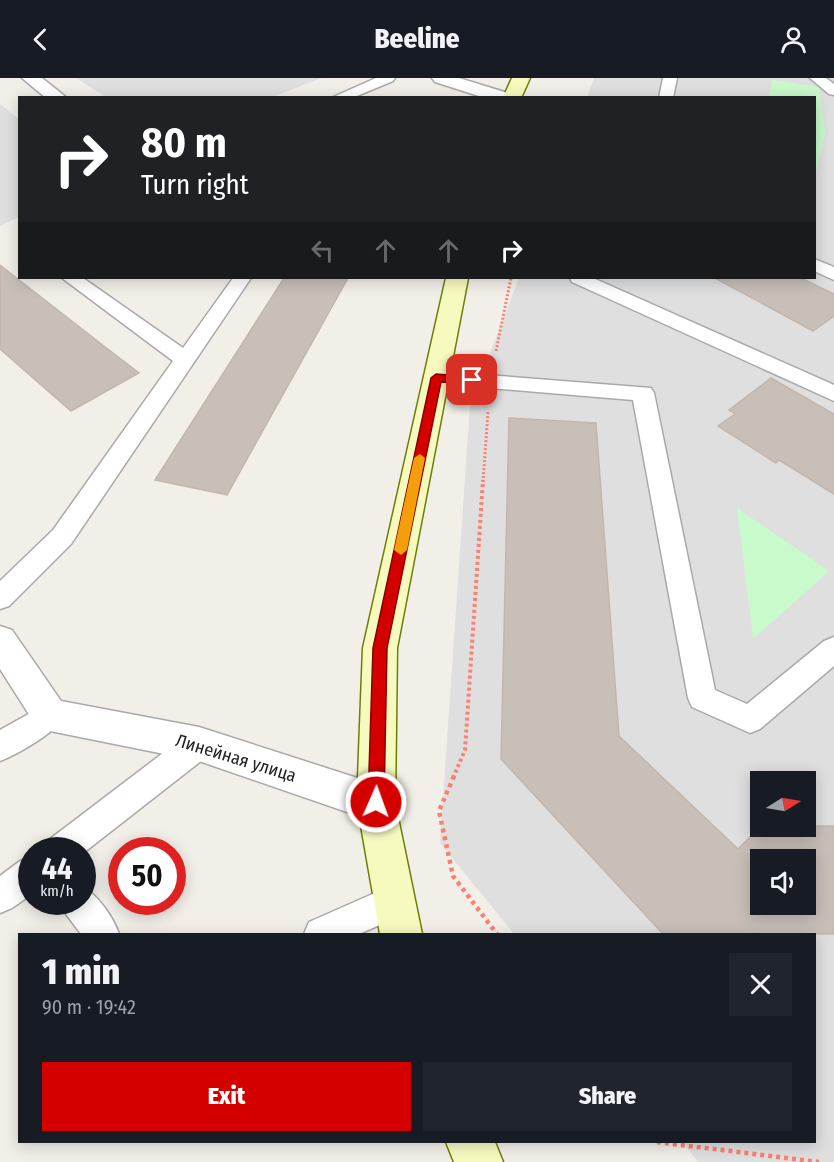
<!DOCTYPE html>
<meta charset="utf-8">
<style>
body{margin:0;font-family:"Fira Sans Condensed",sans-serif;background:#20242c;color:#f1f3f6;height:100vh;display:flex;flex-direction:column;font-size:22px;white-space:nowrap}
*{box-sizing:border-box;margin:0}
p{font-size:20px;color:#9ea1a6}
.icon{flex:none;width:33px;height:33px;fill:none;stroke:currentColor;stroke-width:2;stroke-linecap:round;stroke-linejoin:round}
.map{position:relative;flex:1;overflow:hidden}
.drawer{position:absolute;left:18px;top:855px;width:798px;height:210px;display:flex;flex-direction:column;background:#171b24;border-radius:0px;box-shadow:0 3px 15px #0003}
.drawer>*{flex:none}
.guide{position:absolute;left:18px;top:18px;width:798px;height:183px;border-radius:0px;box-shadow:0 3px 15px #0003;background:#202124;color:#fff;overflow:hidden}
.needle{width:39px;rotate:79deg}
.controls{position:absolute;left:750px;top:693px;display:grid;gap:12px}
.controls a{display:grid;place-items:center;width:66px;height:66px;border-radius:0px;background:#171b24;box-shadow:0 3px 15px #0003;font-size:30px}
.speed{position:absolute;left:18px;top:759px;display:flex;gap:12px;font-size:30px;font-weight:700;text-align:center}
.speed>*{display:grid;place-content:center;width:78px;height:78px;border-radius:50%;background:#171b24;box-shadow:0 3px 15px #0003;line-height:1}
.speed small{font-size:15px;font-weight:400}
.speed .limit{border:9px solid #d22;background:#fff;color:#111}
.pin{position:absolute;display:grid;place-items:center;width:51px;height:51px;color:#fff;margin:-26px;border-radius:12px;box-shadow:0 3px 9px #0006}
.me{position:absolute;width:66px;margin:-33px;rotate:2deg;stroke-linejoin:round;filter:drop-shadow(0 0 4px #0008)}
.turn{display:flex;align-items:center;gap:21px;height:126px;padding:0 24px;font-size:27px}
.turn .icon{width:78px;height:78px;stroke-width:2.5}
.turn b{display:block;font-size:42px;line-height:51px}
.lanes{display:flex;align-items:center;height:57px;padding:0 24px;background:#0003;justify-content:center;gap:30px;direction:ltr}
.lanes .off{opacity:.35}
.round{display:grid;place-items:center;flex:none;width:63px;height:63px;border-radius:0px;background:#20242c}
.headline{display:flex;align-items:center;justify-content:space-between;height:102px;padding:0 24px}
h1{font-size:36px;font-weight:800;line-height:45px}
.button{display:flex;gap:12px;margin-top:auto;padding:12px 24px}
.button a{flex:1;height:69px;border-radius:0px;background:#d40000;color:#fff;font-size:24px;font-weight:800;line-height:69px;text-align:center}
.button a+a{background:#20242c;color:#f1f3f6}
header{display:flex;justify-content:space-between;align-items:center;height:78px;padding:0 24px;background:#171b24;font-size:27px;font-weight:800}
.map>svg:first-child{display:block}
.residential{fill:#e0dfdf;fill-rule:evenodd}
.park{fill:#c8facc}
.building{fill:#c7bfb8;stroke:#c4b6ab;stroke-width:1.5;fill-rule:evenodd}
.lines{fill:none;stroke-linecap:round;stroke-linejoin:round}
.lane-casing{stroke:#a9a9a9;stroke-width:3}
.street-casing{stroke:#a9a9a9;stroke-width:3}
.secondary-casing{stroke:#707d05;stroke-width:3}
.path-far2{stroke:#fa8072;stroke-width:3;stroke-dasharray:2 2;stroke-linecap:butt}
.path-far1{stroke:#fa8072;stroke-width:4;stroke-dasharray:3 3;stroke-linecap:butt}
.path{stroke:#fa8072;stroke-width:4.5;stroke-dasharray:4 4;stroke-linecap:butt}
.lane{fill:#fff;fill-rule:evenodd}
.street{fill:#fff;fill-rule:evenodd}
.secondary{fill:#f7fabf;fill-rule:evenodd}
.route{fill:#d40000;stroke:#8a0000;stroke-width:1.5}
.slow{fill:#f59e0b}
.labels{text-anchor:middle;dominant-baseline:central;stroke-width:4.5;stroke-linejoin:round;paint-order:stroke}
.street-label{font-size:18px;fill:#222;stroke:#fff}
</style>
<header><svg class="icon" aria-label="back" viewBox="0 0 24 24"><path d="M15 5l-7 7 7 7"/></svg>Beeline<svg class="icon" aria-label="person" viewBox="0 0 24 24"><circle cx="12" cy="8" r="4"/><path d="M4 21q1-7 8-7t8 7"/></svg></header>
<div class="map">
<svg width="834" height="1084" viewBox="0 0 834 1084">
<rect width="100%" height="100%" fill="#f2efe9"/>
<path class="residential" d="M76 0H322L272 19 107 20Z
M594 0H834V1084H698L682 1064H814V856H514L440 765 470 327 519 200H814V20L587 19ZM760 704H806V748H760ZM760 782H806V826H760Z
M0 26 20 42 19 139 0 148Z"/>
<path class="park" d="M772 2 819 9 825 55 816 95 814 20 769 19Z
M737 430 829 493 753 561Z"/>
<path class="building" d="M0 187 100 265 139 295 71 333 0 271Z
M284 200H348L227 417 155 402Z
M715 200H801L834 216V238L813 253Z
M771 300 834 336V416L779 382 776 385 718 348 735 336 729 332Z
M509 340 596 345 619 658 738 771 761 748H834V856H663L501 681ZM760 782H806V826H760Z"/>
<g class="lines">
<g class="lane-casing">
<path id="lane" d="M376 0H395L393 3 352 20H331Z
M663 0H677L673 20H659Z
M810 0H826L834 6V17L829 16Z
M814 181 834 189V202L814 193Z
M62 200H83L183 270 233 200H251L71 466 9 528 0 531V503L53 452 173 283Z
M570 200H593L834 307V323L572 204Z
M436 293 651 310 654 315 715 612 747 626 824 563 834 559V588L760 651 750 655 692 629 688 620 633 322 429 305 425 300 429 295Z
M50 624 60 628 65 637C57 654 18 676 0 683V652Z
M199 652 210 656 214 666 210 676 82 776V772H45L50 761 188 656Z
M32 779V816L12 830 0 835V798L20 783Z
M393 807 405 812 410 824 405 836 359 856H304L309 844Z
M82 809C98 816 114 841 119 856H81L66 836 61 824H82Z"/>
</g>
<g class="street-casing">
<path id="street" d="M22 0H42L67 20H46Z
M432 0H459L511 16 514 20H485L435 4Z
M0 548 12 552 61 623 199 649 376 706 390 712 395 725 390 738 376 744 199 683 50 653 37 649 0 591Z"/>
</g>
<g class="secondary-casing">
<path id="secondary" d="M512 0H530L521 20H503Z
M446 200H468L397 570 395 725 422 856H380L357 725 363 570Z
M446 1064H495L503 1084H454Z"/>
</g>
<path class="path-far2" d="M496 273 511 200
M483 404 488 334"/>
<path class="path-far1" d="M453 700 465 672 483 402"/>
<path class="path" d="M454 698 439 733 453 798 497 856
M657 1064 819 1084"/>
<use href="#lane" class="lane"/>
<use href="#street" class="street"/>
<use href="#secondary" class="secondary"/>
</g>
<path class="route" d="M436 296 472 299 478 302 472 306 441 304 387 570 384 724 381 730 376 732 370 730 368 724 373 570 431 300Z"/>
<path class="slow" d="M420 376 425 380 407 472 401 477 394 472 414 380Z"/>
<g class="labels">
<g class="street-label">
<text transform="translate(236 680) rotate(17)">Линейная улица</text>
</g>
</g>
</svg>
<div class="controls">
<a><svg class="needle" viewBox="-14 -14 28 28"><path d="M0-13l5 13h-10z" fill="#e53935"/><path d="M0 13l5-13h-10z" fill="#9ea1a6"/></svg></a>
<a><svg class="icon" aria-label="sound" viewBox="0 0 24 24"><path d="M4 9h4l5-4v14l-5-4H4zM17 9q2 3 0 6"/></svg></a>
</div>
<div class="speed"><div>44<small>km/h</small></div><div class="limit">50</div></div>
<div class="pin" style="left:472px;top:302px;background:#d93025"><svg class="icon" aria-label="arrive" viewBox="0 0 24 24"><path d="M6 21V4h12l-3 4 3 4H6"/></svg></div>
<svg class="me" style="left:376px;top:724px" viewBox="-20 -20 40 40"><circle r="17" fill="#d40000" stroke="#fff" stroke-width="3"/><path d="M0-11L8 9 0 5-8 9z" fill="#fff"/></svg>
<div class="guide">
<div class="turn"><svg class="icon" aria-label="right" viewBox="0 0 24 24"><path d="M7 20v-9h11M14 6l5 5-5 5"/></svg><div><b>80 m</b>Turn right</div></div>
<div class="lanes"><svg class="icon off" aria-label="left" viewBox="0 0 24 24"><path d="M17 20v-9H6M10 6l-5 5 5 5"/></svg><svg class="icon off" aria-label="ahead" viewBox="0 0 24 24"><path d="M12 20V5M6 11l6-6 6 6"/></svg><svg class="icon off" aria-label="ahead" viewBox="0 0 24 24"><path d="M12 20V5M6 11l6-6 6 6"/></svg><svg class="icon" aria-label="right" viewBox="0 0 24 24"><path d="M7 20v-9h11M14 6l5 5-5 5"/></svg></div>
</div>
<section class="drawer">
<div class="headline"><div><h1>1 min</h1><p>90 m · 19:42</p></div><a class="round"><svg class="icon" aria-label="close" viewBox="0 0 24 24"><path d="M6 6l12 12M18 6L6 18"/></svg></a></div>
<div class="button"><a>Exit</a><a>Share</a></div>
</section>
</div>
